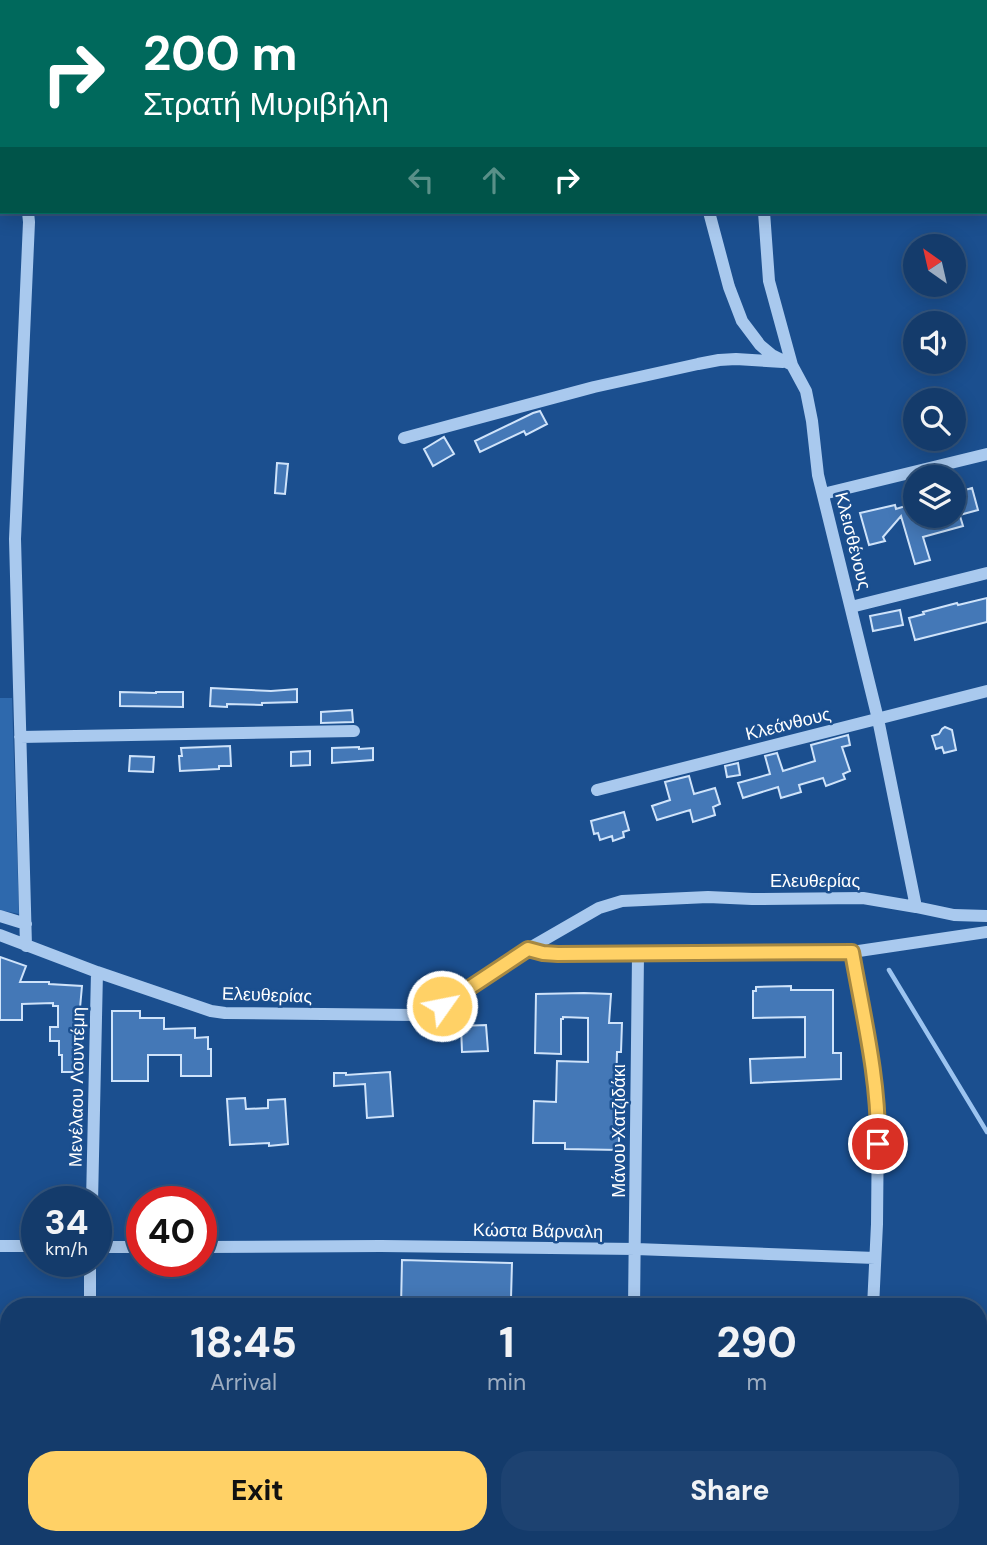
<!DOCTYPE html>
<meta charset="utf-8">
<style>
body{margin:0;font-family:"DM Sans",sans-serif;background:#1d4271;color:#f1f3f6;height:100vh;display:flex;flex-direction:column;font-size:26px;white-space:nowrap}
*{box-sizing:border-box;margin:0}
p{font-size:23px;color:#9dadc1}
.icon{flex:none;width:38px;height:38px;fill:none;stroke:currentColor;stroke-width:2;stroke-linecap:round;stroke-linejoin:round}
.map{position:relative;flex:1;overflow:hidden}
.side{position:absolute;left:0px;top:1298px;width:987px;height:247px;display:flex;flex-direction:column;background:#143b6b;border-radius:28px 28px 0 0;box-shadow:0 4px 18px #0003,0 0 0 2px #33557e}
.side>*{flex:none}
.guide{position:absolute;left:0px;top:0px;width:987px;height:214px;box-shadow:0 4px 18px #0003,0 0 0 2px #33557e;background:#00695c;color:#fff;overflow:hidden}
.needle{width:46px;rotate:326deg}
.tools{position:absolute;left:903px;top:234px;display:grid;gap:14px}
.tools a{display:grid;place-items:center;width:63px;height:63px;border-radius:50%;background:#143b6b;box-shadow:0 4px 18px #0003,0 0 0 2px #33557e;font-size:35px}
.speed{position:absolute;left:21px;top:1186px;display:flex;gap:14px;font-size:35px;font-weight:700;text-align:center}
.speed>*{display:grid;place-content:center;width:91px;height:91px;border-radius:50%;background:#143b6b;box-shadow:0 4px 18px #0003,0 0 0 2px #33557e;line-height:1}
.speed small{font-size:18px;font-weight:400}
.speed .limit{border:10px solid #d22;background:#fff;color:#111}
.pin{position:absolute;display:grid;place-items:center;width:60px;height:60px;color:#fff;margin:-30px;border:4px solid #fff;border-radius:50%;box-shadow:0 2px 7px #0007}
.me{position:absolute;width:77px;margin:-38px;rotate:57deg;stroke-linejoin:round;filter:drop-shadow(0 0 5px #0008)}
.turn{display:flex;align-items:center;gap:24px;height:147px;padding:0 28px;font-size:32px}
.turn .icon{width:91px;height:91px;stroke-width:2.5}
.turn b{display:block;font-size:49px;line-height:60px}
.lanes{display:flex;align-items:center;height:66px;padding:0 28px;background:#0003;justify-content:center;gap:35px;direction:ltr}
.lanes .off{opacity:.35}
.eta{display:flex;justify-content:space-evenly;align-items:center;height:119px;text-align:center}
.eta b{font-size:42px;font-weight:800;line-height:49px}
.button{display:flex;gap:14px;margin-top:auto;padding:14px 28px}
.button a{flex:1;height:80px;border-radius:28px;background:#ffd166;color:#111;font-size:28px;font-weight:800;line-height:80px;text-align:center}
.button a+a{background:#1d4271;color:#f1f3f6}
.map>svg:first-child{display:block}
.green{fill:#2e69ad}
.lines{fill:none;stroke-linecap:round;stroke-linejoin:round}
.stream{stroke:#9cc4f0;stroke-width:4.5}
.building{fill:#4478b7;stroke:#cfe3fa;stroke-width:2}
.path{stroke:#a9c9ee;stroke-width:2.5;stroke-dasharray:3.5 5;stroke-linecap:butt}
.minor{stroke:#a9c9ee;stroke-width:12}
.route-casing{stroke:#a68842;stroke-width:18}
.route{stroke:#ffd166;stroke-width:12}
.labels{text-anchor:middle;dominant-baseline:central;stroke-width:5;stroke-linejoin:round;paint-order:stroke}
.street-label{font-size:18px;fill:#fff;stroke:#1b4f8f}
</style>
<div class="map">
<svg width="987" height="1545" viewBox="0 0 987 1545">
<rect width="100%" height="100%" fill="#1b4f8f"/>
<path class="green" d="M0 698H12L19 914 0 910Z"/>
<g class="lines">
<path class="stream" d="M889 970 987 1132"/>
</g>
<path class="building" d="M540 411 547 424 526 435 524 431 480 452 475 441 533 413Z
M444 437 454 454 433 466 424 449Z
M277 463 288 464 285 494 275 493Z
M963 483 965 490 972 488 978 510 956 516H960L963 526 923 537 930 560 915 564 901 516 883 537 885 541 869 545 860 513 895 505 896 509 915 503V516H954V485Z
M987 598V622L915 640 909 618 924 614 923 612 957 603 958 605Z
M900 610 903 625 873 631 870 616Z
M211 688 271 691 297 689V702L262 703V705L227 704V707L210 706Z
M120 692 156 693V692H183V707L120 706Z
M352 710 353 722 321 723V712Z
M945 727 952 730 956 750 944 753 942 747 936 749 932 736 939 734 942 729Z
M848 735 850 745 842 747 850 771 843 774 845 779 826 786 823 778 799 785 801 792 781 798 778 787 743 798 738 783 770 774 765 756 777 753 783 771 815 761 811 745Z
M230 746 231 766H219V769L180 771 179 756H182L181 748Z
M359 747V749L373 748V760L332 763V748Z
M310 751V765L291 766V752Z
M130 756 154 757 153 772 129 771Z
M738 763 740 775 727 777 725 766Z
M689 776 694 794 715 788 720 804 713 807 715 815 693 822 690 810 657 820 652 806 670 800 665 782Z
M624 812 629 830 623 832 624 837 613 841 612 836 600 840 598 833 594 834 591 821Z
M0 957 26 966 20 982H49V984L82 986 80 1008H77L78 1041H81V1055H76V1072H62V1055H59V1041H50V1027H58V1006H53V1003L22 1004V1020H0Z
M791 986V990H833V1053H841V1079L751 1083 750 1059 805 1057V1017L753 1018V991H756V987Z
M584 993 611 994 609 1023H622L621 1052H617L616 1093H623L622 1119H619V1150L565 1149V1143H533L534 1101 556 1102 557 1061 588 1062V1018L563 1017V1019H561V1054L535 1053 536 994Z
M112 1011H140V1018H164V1029L195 1028V1038L208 1037V1049H211V1076H181V1055H148V1081H112Z
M486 1025 488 1051 462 1052 461 1026Z
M390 1072 393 1116 367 1118 365 1084 334 1086V1073H346V1075Z
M245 1098 246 1109 268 1108V1100L285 1099 288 1144 269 1146V1143L230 1145 227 1099Z
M402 1260 512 1263 511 1298 464 1297V1307H401Z"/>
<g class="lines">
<path class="path" d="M126 1545 129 1536"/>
<path class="minor" d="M783 0V2
M658 2V0
M0 112 2 116
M709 212 729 287 742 321 760 345 772 355 792 365 806 391 812 421 818 475 878 719 916 907
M764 212 769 281 792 365
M404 438 594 387 698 364 719 360 736 359 783 362
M823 494 987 454
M851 607 987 573
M20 737 354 731
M597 790 987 691
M0 916 26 924
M0 935 97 972 211 1011 225 1013 414 1015 423 1014 442 1006 528 949 599 908 622 901 708 897 752 899 863 898 916 907 954 915 987 916
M26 946 15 539 29 222 28 212
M528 949 543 953 558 954 852 952 987 932
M852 952 874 1080 878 1117 877 1224 873 1307
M92 1202 97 972
M0 1246H37
M96 1247H142
M201 1247 381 1246 636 1249 875 1258
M90 1307V1262
M634 1307 638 955
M0 1509H9
M978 1528H987
M291 1545V1536
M489 1545V1536
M856 1545 858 1536"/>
</g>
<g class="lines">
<g class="route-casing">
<path id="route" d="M442 1006 528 949 543 953 558 954 852 952C863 1015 879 1079 878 1144"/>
</g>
<use href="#route" class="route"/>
</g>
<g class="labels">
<g class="street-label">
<text transform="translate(853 541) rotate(76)">Κλεισθένους</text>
<text transform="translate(788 724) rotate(-14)">Κλεάνθους</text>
<text x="815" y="881">Ελευθερίας</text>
<text transform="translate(267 995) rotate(2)">Ελευθερίας</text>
<text transform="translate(77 1087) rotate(-89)">Μενέλαου Λουντέμη</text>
<text transform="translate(619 1131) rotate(-90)">Μάνου Χατζιδάκι</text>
<text transform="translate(538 1231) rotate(1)">Κώστα Βάρναλη</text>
</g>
</g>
</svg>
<div class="tools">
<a><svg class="needle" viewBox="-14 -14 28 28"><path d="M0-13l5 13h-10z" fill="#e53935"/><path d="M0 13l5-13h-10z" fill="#9dadc1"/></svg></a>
<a><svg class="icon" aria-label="sound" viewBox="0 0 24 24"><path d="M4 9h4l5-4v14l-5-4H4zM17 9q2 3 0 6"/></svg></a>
<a><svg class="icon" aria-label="search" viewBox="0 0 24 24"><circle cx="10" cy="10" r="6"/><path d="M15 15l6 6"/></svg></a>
<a><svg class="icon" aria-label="layers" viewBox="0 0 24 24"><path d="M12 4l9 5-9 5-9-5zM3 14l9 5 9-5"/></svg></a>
</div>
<div class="speed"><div>34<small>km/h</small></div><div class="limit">40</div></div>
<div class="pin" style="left:878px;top:1144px;background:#d93025"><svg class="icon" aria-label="arrive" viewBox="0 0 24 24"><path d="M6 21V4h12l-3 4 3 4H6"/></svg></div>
<svg class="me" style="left:442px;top:1006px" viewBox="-20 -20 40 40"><circle r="17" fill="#ffd166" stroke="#fff" stroke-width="3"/><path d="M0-11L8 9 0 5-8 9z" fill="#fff"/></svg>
<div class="guide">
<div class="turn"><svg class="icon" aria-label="right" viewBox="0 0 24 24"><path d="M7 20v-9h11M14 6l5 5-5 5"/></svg><div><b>200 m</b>Στρατή Μυριβήλη</div></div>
<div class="lanes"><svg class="icon off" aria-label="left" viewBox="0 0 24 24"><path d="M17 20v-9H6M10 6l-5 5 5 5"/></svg><svg class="icon off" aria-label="ahead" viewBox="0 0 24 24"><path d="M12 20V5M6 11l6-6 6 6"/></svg><svg class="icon" aria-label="right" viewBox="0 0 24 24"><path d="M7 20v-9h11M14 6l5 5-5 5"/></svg></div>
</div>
<section class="side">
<div class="eta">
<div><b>18:45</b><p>Arrival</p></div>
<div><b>1</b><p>min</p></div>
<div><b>290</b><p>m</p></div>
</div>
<div class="button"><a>Exit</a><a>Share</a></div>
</section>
</div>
